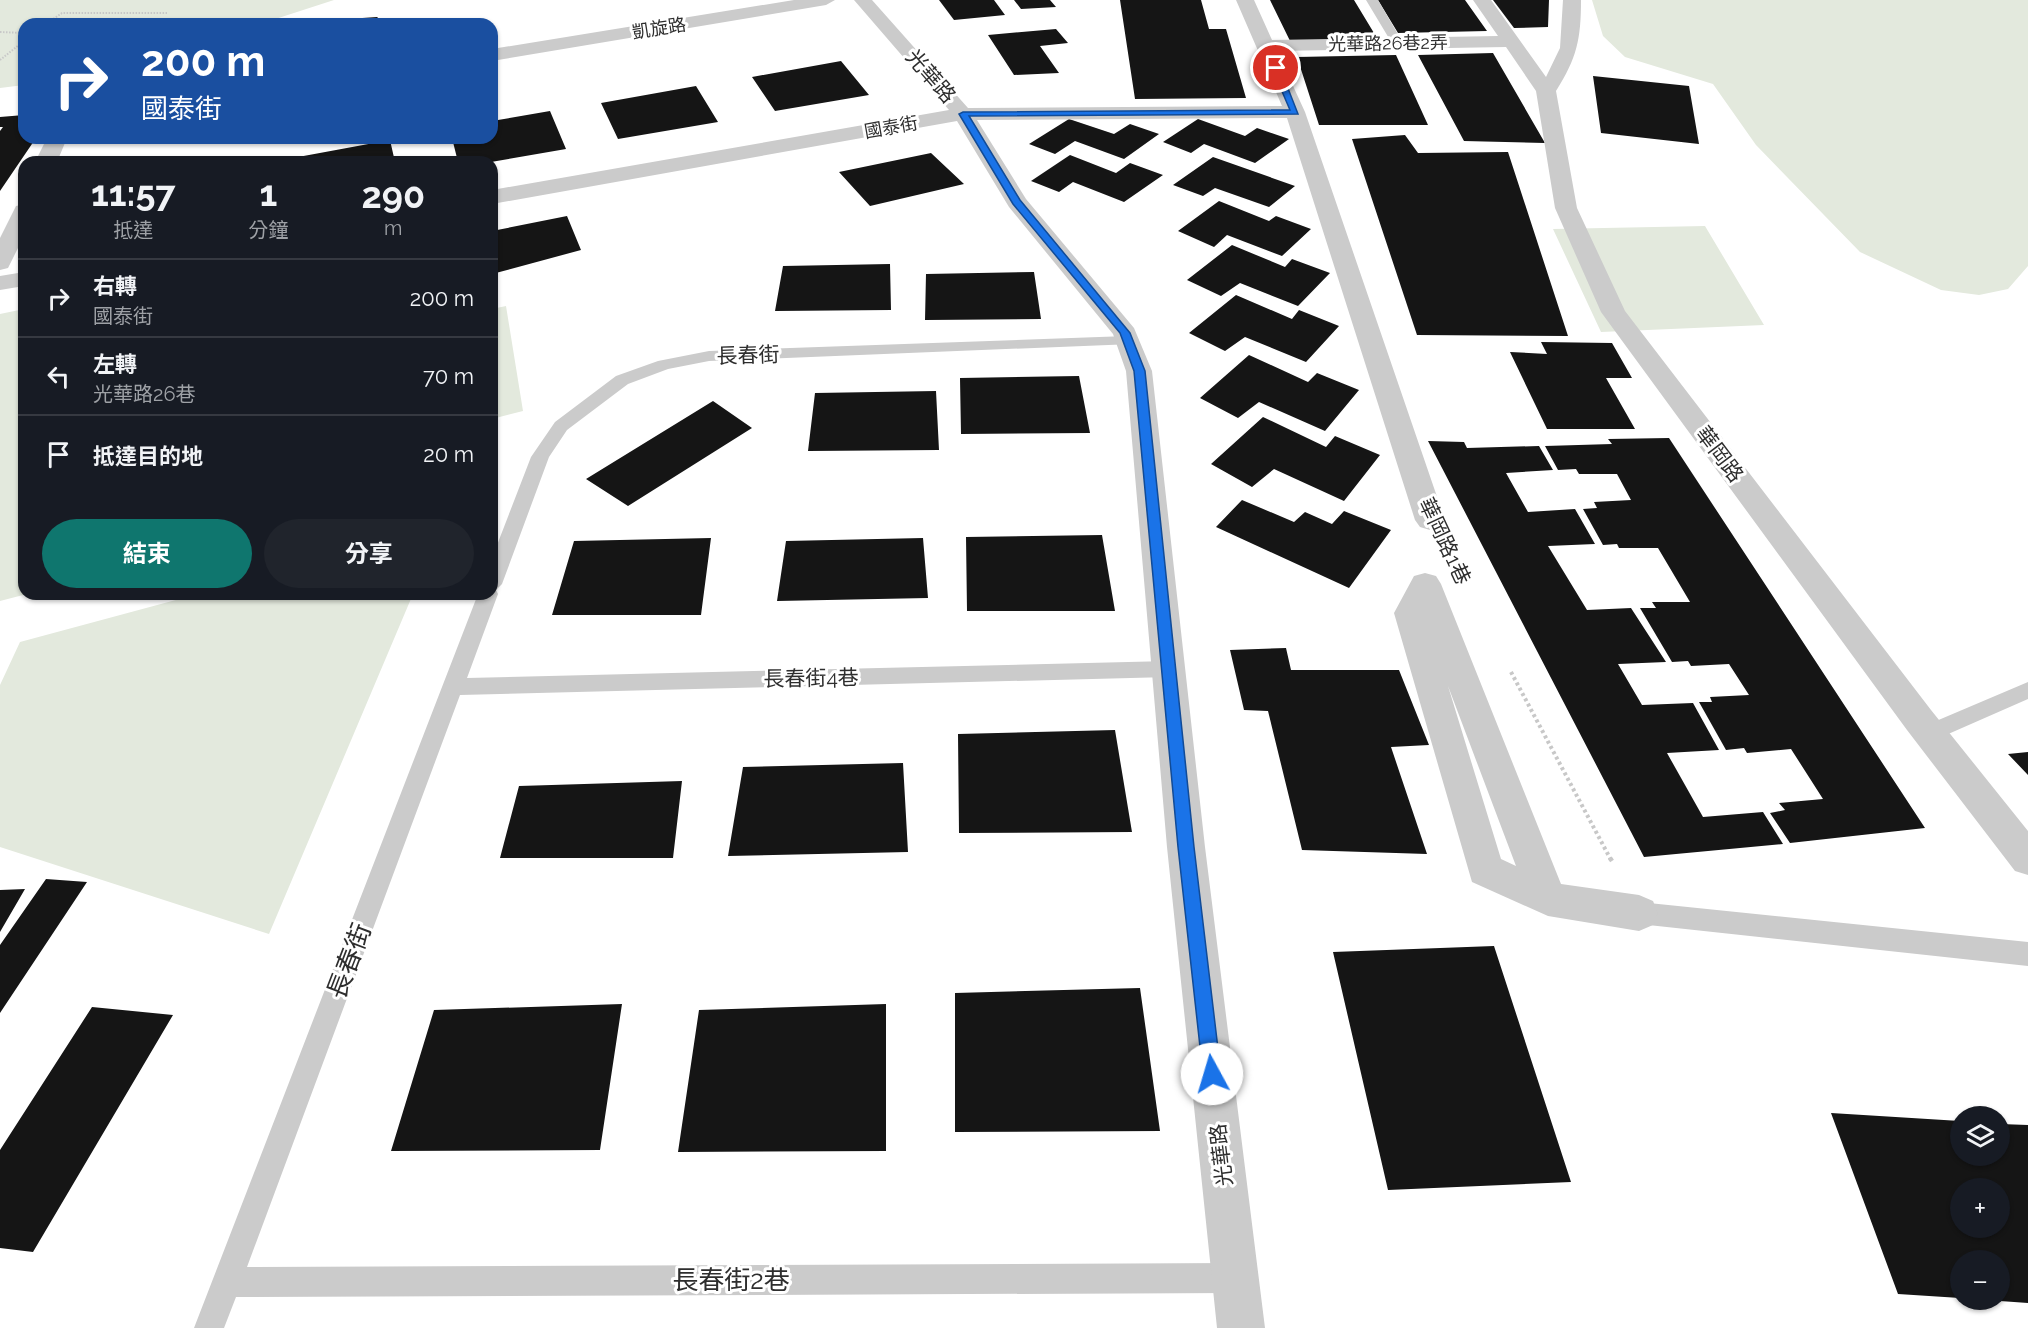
<!DOCTYPE html>
<html lang="zh-TW">
<meta charset="utf-8">
<style>
body{margin:0;font-family:Raleway,"Noto Sans TC",sans-serif;background:#20242c;color:#f1f3f6;height:100vh;display:flex;flex-direction:column;font-size:22px;white-space:nowrap}
*{box-sizing:border-box;margin:0}
p{font-size:20px;color:#9ea1a6}
.icon{flex:none;width:33px;height:33px;fill:none;stroke:currentColor;stroke-width:2;stroke-linecap:round;stroke-linejoin:round}
.map{position:relative;flex:1;overflow:hidden}
.sheet{position:absolute;left:18px;top:156px;width:480px;height:444px;display:flex;flex-direction:column;background:#171b24;border-radius:18px;box-shadow:0 2px 4px #0004}
.sheet>*{flex:none}
.guide{position:absolute;left:18px;top:18px;width:480px;height:126px;border-radius:18px;box-shadow:0 2px 4px #0004;background:#1a4fa0;color:#fff;overflow:hidden}
.buttons{position:absolute;left:1950px;top:1106px;display:grid;gap:12px}
.buttons a{display:grid;place-items:center;width:60px;height:60px;border-radius:50%;background:#171b24;box-shadow:0 2px 4px #0004;font-size:30px}
.pin{position:absolute;display:grid;place-items:center;width:51px;height:51px;color:#fff;margin:-26px;border:3px solid #fff;border-radius:50%;box-shadow:0 2px 6px #0007}
.me{position:absolute;width:66px;margin:-33px;rotate:354deg;stroke-linejoin:round;filter:drop-shadow(0 0 4px #0008)}
.turn{display:flex;align-items:center;gap:21px;height:126px;padding:0 24px;font-size:27px}
.turn .icon{width:78px;height:78px;stroke-width:2.5}
.turn b{display:block;font-size:42px;line-height:51px}
.eta{display:flex;justify-content:space-evenly;align-items:center;height:102px;text-align:center}
.eta b{font-size:36px;font-weight:700;line-height:42px}
.cta{display:flex;gap:12px;margin-top:auto;padding:12px 24px}
.cta a{flex:1;height:69px;border-radius:36px;background:#0f766e;color:#fff;font-size:24px;font-weight:700;line-height:69px;text-align:center}
.cta a+a{background:#20242c;color:#f1f3f6}
ul{padding:0;list-style:none}
li{display:flex;align-items:center;gap:18px;height:78px;padding:0 24px;border-top:2px solid #363941}
li div{flex:1}
li b{display:block;font-size:22px}
li em{font-style:normal}
.map>svg:first-child{display:block}
.green{fill:#e3e9dd}
.building{fill:#151515;fill-rule:evenodd}
.lines{fill:none;stroke-linecap:round;stroke-linejoin:round}
.path-far2{stroke:#c8c8c8;stroke-width:2;stroke-dasharray:1.5 1.5;stroke-linecap:butt}
.path-far1{stroke:#c8c8c8;stroke-width:4;stroke-dasharray:3 3;stroke-linecap:butt}
.path{stroke:#c8c8c8;stroke-width:4.5;stroke-dasharray:4 4;stroke-linecap:butt}
.service{fill:#cbcbcb;fill-rule:evenodd}
.minor{fill:#cbcbcb;fill-rule:evenodd}
.route{fill:#1a73e8;stroke:#114b97;stroke-width:1.5}
.labels{text-anchor:middle;dominant-baseline:central;stroke-width:6;stroke-linejoin:round;paint-order:stroke}
.far-street-label{font-size:18px;fill:#2e2e2e;stroke:#fff}
.street-label{font-size:21px;fill:#2e2e2e;stroke:#fff}
.near-street-label{font-size:26px;fill:#2e2e2e;stroke:#fff}
</style>
<div class="map">
<svg width="2028" height="1328" viewBox="0 0 2028 1328">
<rect width="100%" height="100%" fill="#fff"/>
<path class="green" d="M0 0H334L260 24H24V85L0 88Z
M1592 0H2028V266L2008 289 1979 295 1941 290 1860 252 1756 145 1713 84 1625 57 1603 36Z
M1705 226 1764 325 1601 332 1553 229Z
M506 306 523 411 492 419V309Z
M24 309V594H27L0 601V314Z
M198 594H413L269 934 0 847V685L20 642Z"/>
<path class="building" d="M939 0H994L1005 15 954 20Z
M1014 0H1050L1056 7 1021 9Z
M1120 0H1201L1209 29H1226L1246 98 1135 99Z
M1270 0H1354L1380 43 1292 45Z
M1378 0H1465L1487 31 1398 33Z
M1493 0H1549L1548 27 1514 28Z
M377 17 385 24H304V22Z
M1056 29 1068 43 1040 46 1059 73 1014 75 988 35Z
M1493 53 1545 143 1464 141 1418 55Z
M1396 55 1428 125H1319L1297 57Z
M841 61 869 95 775 111 752 77Z
M1593 76 1689 86 1699 144 1601 133Z
M696 86 718 122 618 139 601 103Z
M550 111 566 149 491 162H458L452 138H492V121Z
M24 115V138H36L0 191V131L3 127H0V117Z
M1069 119 1114 134 1130 124 1159 134 1124 159 1075 141 1055 154 1029 144Z
M1198 119 1245 136 1257 128 1289 139 1255 163 1204 144 1191 153 1163 142Z
M1405 135 1418 153 1508 152 1568 336 1417 335 1352 139Z
M390 140 395 162H282V160Z
M931 153 964 184 870 206 839 172Z
M1070 155 1116 173 1130 163 1163 175 1124 202 1073 182 1059 192 1031 181Z
M1213 157 1295 186 1269 207 1215 188 1203 196 1173 185Z
M1219 201 1269 221 1276 216 1311 229 1282 256 1227 235 1214 247 1178 231Z
M567 216 581 250 492 274V231Z
M1232 245 1285 267 1292 259 1330 273 1298 306 1240 283 1221 296 1187 280Z
M890 264 891 310 775 311 783 266Z
M1034 272 1041 319 925 320 926 274Z
M1236 295 1292 319 1299 310 1339 326 1306 362 1245 337 1225 351 1189 333Z
M1541 342 1612 343 1632 378H1606L1635 429H1547L1510 352 1547 354Z
M1249 355 1308 382 1317 373 1359 390 1325 431 1259 402 1238 418 1200 398Z
M1079 376 1090 433 961 434 960 378Z
M936 391 939 450 808 451 815 393Z
M713 401 752 428 628 506 586 479Z
M1263 417 1326 447 1335 436 1380 455 1344 501 1274 469 1252 487 1211 464Z
M1669 438 1925 828 1790 843 1770 813 1785 810 1779 803 1823 799 1791 749 1747 753 1744 748 1726 750 1699 702H1712L1710 697 1749 695 1729 664 1691 666 1688 661 1672 662 1640 608H1656L1652 602H1690L1658 548H1619L1617 544 1603 545 1583 509 1597 508 1594 502 1631 500 1617 474H1579L1576 469 1558 470 1545 446 1612 444 1608 439Z
M1428 441 1464 442 1467 448 1539 446 1553 470 1506 473 1528 512 1575 509 1595 544 1548 546 1587 610 1631 608 1666 662 1618 664 1642 705 1693 703 1719 750 1667 753 1703 817 1763 812 1783 844 1644 857Z
M1242 500 1294 522 1305 512 1332 524 1344 511 1391 530 1349 588 1216 527Z
M1102 535 1115 611H967L966 537Z
M711 538 701 615H552L574 541Z
M923 538 928 598 777 601 786 541Z
M1286 648 1291 670H1399L1429 745 1391 747 1427 854 1302 850 1268 711 1244 710 1230 650Z
M1115 730 1132 832 959 833 958 734Z
M2028 752V775L2008 754Z
M903 763 908 852 728 856 743 767Z
M682 781 673 858H500L519 786Z
M46 879 87 882 0 1013V945Z
M25 889 0 932V890Z
M1494 946 1571 1182 1388 1190 1333 952Z
M1140 988 1160 1131 955 1132V993Z
M622 1004 600 1150 391 1151 434 1010Z
M886 1004V1151L678 1152 699 1010Z
M92 1007 173 1015 33 1252 0 1248V1150Z
M1831 1113 1960 1121V1155H2000V1124L2028 1125V1303L2000 1301V1260H1960V1298L1898 1294ZM1960 1188H2000V1227H1960Z"/>
<g class="lines">
<path class="path-far2" d="M46 24 62 13H167
M0 32 24 33
M0 60 24 41"/>
<path class="path-far1" d="M1511 672 1611 860"/>
<path class="path" d="M1610 858 1612 861"/>
<path class="service" d="M1366 0H1378L1403 43 1401 45H1393Z
M1127 336 1135 341 1133 344 709 361 668 369 628 384 567 430 549 457 502 584 496 590 498 594 467 678 1169 661 1176 663 1180 669 1176 675 1169 677 460 695 247 1267 1235 1263 1246 1267 1250 1278 1246 1289 1235 1293 236 1297 224 1328H194L478 594H492V558L531 457 555 422 616 376 658 361 709 351Z
M2028 682V699L1930 742 1922 739 1919 733 1922 727Z
M1639 902 2028 942V966L1639 924 1630 921 1627 913 1630 905Z"/>
<path class="minor" d="M794 0H835L826 5 492 61V49Z
M854 0H872L968 108 1282 106 1236 0H1254L1272 40 1498 36 1473 0H1491L1546 77 1560 48 1563 0H1581C1581 39 1577 58 1556 91L1577 208 1625 311 1931 710 2028 831V875L2015 871 1907 730 1601 312 1555 208 1536 91 1506 47 1277 51 1305 112 1445 520 1440 527 1430 530 1420 527 1415 520 1287 118 977 120 1026 199 1134 328 1152 371 1205 847 1265 1328H1217L1167 847 1126 371 1113 334 1009 207 957 121 492 204V190L949 110Z
M47 138H67L57 162H35Z
M24 204V236L8 268 0 270V238L16 206Z
M24 272V286L0 290V276Z
M1425 573 1436 576 1441 584 1561 884 1639 895 1653 901 1658 913 1653 925 1639 931 1548 916 1472 882 1394 613 1414 576ZM1448 686 1516 866 1501 859Z"/>
</g>
<path class="route" d="M1276 66 1280 68 1298 114 969 116 1020 200 1130 333 1145 371 1194 847 1221 1074 1218 1080 1212 1082 1206 1080 1203 1074 1178 847 1134 371 1120 333 1013 204 959 114 963 112 1290 110 1272 68Z"/>
<g class="labels">
<g class="far-street-label">
<text transform="translate(659 28) rotate(-9)">凱旋路</text>
<text transform="translate(1388 43) rotate(-1)">光華路26巷2弄</text>
<text transform="translate(891 127) rotate(-10)">國泰街</text>
</g>
<g class="street-label">
<text transform="translate(931 76) rotate(49)">光華路</text>
<text transform="translate(748 355) rotate(-2)">長春街</text>
<text transform="translate(1720 454) rotate(53)">華岡路</text>
<text transform="translate(1445 541) rotate(65)">華岡路1巷</text>
<text transform="translate(811 678) rotate(-1)">長春街4巷</text>
<text transform="translate(1221 1155) rotate(-97)">光華路</text>
</g>
<g class="near-street-label">
<text transform="translate(349 961) rotate(-69)">長春街</text>
<text x="731" y="1280">長春街2巷</text>
</g>
</g>
</svg>
<div class="buttons">
<a><svg class="icon" aria-label="layers" viewBox="0 0 24 24"><path d="M12 4l9 5-9 5-9-5zM3 14l9 5 9-5"/></svg></a>
<a>+</a>
<a>−</a>
</div>
<div class="pin" style="left:1276px;top:68px;background:#d93025"><svg class="icon" aria-label="arrive" viewBox="0 0 24 24"><path d="M6 21V4h12l-3 4 3 4H6"/></svg></div>
<svg class="me" style="left:1212px;top:1074px" viewBox="-20 -20 40 40"><circle r="19" fill="#fff"/><path d="M0-13L10 11 0 6-10 11z" fill="#1a73e8"/></svg>
<div class="guide">
<div class="turn"><svg class="icon" aria-label="right" viewBox="0 0 24 24"><path d="M7 20v-9h11M14 6l5 5-5 5"/></svg><div><b>200 m</b>國泰街</div></div>
</div>
<section class="sheet">
<div class="eta">
<div><b>11:57</b><p>抵達</p></div>
<div><b>1</b><p>分鐘</p></div>
<div><b>290</b><p>m</p></div>
</div>
<ul>
<li><svg class="icon" aria-label="right" viewBox="0 0 24 24"><path d="M7 20v-9h11M14 6l5 5-5 5"/></svg><div><b>右轉</b><p>國泰街</p></div><em>200 m</em></li>
<li><svg class="icon" aria-label="left" viewBox="0 0 24 24"><path d="M17 20v-9H6M10 6l-5 5 5 5"/></svg><div><b>左轉</b><p>光華路26巷</p></div><em>70 m</em></li>
<li><svg class="icon" aria-label="arrive" viewBox="0 0 24 24"><path d="M6 21V4h12l-3 4 3 4H6"/></svg><div><b>抵達目的地</b></div><em>20 m</em></li>
</ul>
<div class="cta"><a>結束</a><a>分享</a></div>
</section>
</div>
